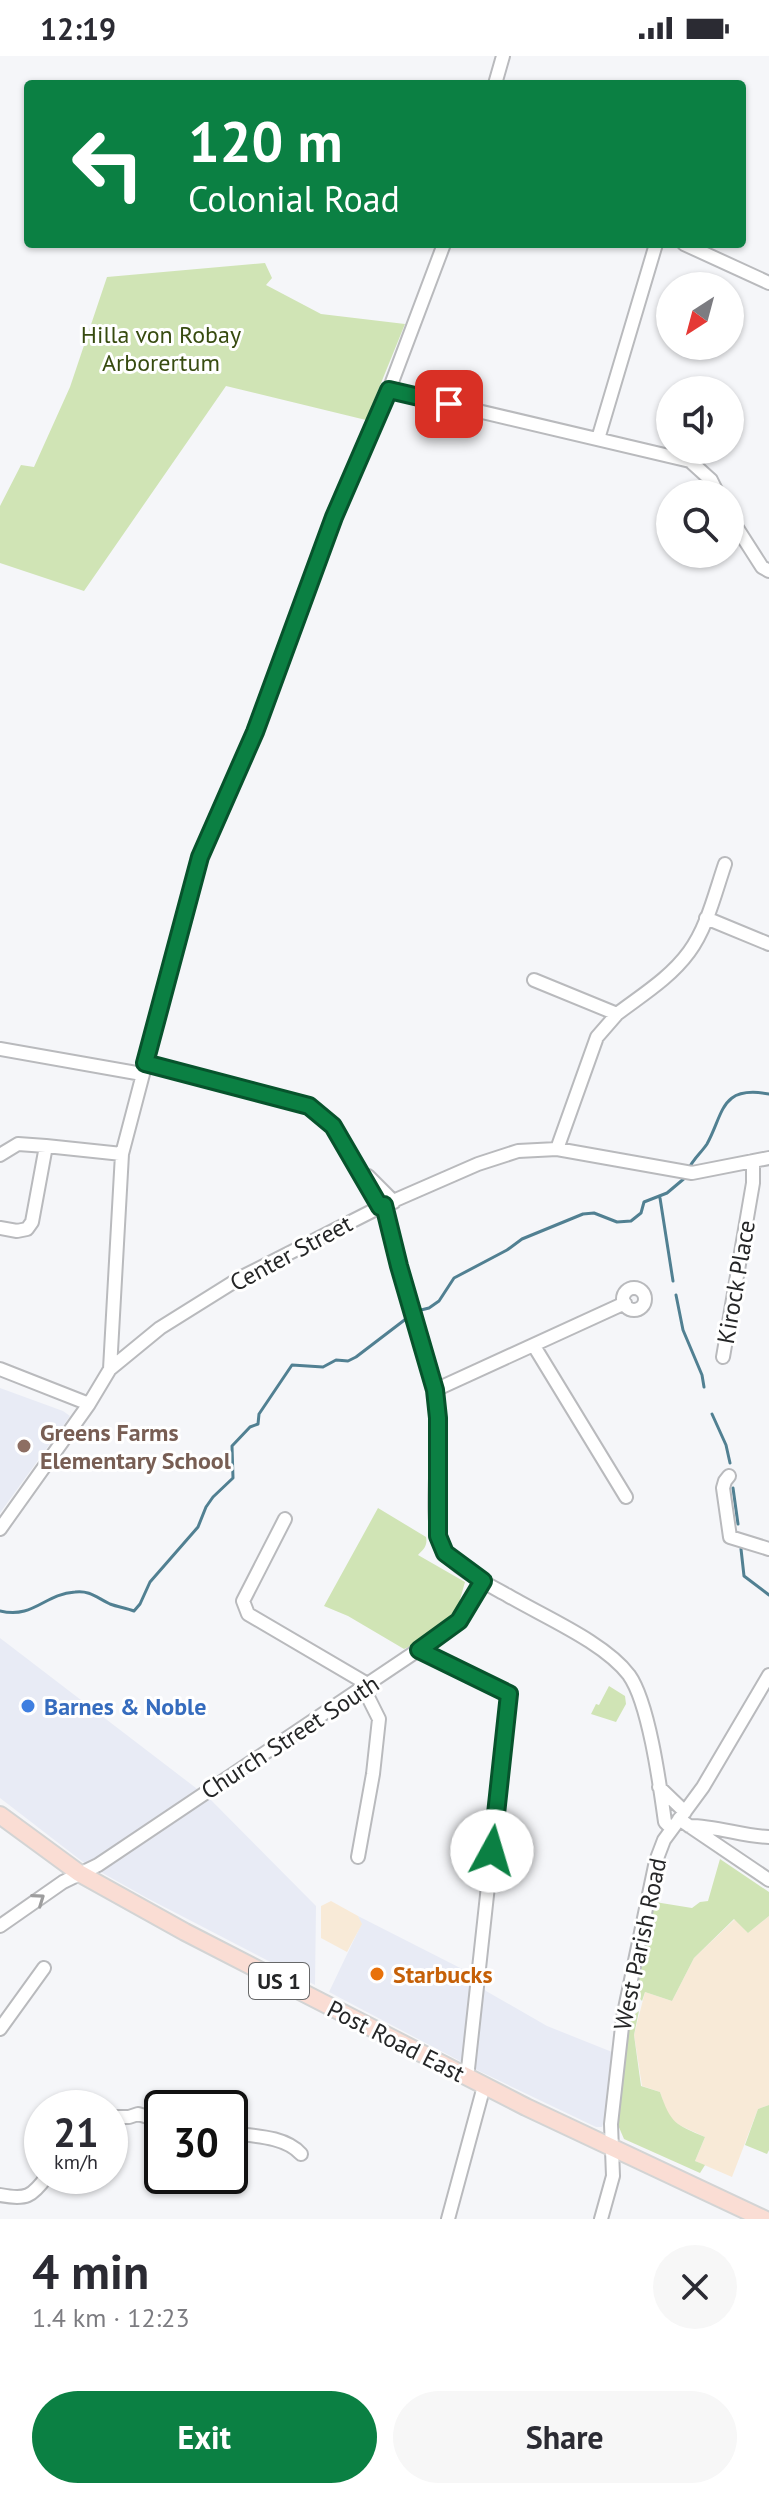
<!DOCTYPE html>
<meta charset="utf-8">
<style>
body{margin:0;font-family:"PT Sans",sans-serif;background:#f7f7f7;color:#2b2b33;height:100vh;display:flex;flex-direction:column;font-size:30px;white-space:nowrap}
*{box-sizing:border-box;margin:0}
p{font-size:26px;color:#7c7c81}
.icon{flex:none;width:44px;height:44px;fill:none;stroke:currentColor;stroke-width:2;stroke-linecap:round;stroke-linejoin:round}
.map{position:relative;height:2163px;overflow:hidden}
.side{display:flex;flex-direction:column;background:#fff;flex:1}
.side>*{flex:none}
.top-card{position:absolute;left:24px;top:24px;width:722px;height:168px;border-radius:8px;box-shadow:0 2px 6px #0004;background:#0b8043;color:#fff;overflow:hidden}
.needle{width:52px;rotate:216deg}
.buttons{position:absolute;left:656px;top:216px;display:grid;gap:16px}
.buttons a{display:grid;place-items:center;width:88px;height:88px;border-radius:50%;background:#fff;box-shadow:0 2px 6px #0004;font-size:40px}
.speed{position:absolute;left:24px;top:2034px;display:flex;gap:16px;font-size:40px;font-weight:700;text-align:center}
.speed>*{display:grid;place-content:center;width:104px;height:104px;border-radius:50%;background:#fff;box-shadow:0 2px 6px #0004;line-height:1}
.speed small{font-size:20px;font-weight:400}
.speed .limit{border:4px solid #111;border-radius:12px;background:#fff;color:#111}
.pin{position:absolute;display:grid;place-items:center;width:68px;height:68px;color:#fff;margin:-34px;border-radius:16px;box-shadow:0 4px 12px #0006}
.me{position:absolute;width:88px;margin:-44px;rotate:6deg;stroke-linejoin:round;filter:drop-shadow(0 0 6px #0008)}
.turn{display:flex;align-items:center;gap:28px;height:168px;padding:0 32px;font-size:36px}
.turn .icon{width:104px;height:104px;stroke-width:2.5}
.turn b{display:block;font-size:56px;line-height:68px}
.round{display:grid;place-items:center;flex:none;width:84px;height:84px;border-radius:42px;background:#f7f7f7}
.summary{display:flex;align-items:center;justify-content:space-between;height:136px;padding:0 32px}
h1{font-size:48px;font-weight:700;line-height:60px}
.button{display:flex;gap:16px;margin-top:auto;padding:16px 32px}
.button a{flex:1;height:92px;border-radius:48px;background:#0b8043;color:#fff;font-size:32px;font-weight:700;line-height:92px;text-align:center}
.button a+a{background:#f7f7f7;color:#2b2b33}
.status{display:flex;justify-content:space-between;align-items:center;height:56px;padding:0 40px;background:#fff;direction:ltr}
.status svg{height:22px;fill:currentColor}
.map>svg:first-child{display:block}
.built{fill:#e8ebf5}
.industrial{fill:#f8ead7}
.green{fill:#d0e4b5}
.lines{fill:none;stroke-linecap:round;stroke-linejoin:round}
.stream{stroke:#518092;stroke-width:3}
.minor-casing{stroke:#b9babd;stroke-width:16}
.major-casing{stroke:#d3d4d4;stroke-width:20}
.minor{stroke:#fff;stroke-width:12}
.major{stroke:#faddd4;stroke-width:16}
.oneway{stroke:#9d9d9e}
.route-casing{stroke:#07532c;stroke-width:20}
.route{stroke:#0b8043;stroke-width:14}
.education-dot{fill:#8d6e63;stroke:#fff;stroke-width:3}
.shop-dot{fill:#3f7fe0;stroke:#fff;stroke-width:3}
.food-dot{fill:#e8710a;stroke:#fff;stroke-width:3}
.labels{text-anchor:middle;dominant-baseline:central;stroke-width:6;stroke-linejoin:round;paint-order:stroke}
.shield{fill:#fff;stroke:#666768;stroke-width:2}
.shield-label{font-size:22px;font-weight:bold;fill:#252627}
.park-label{font-size:24px;fill:#374b10;stroke:#fff}
.street-label{font-size:24px;fill:#252627;stroke:#fff}
.education-label{font-size:24px;font-weight:bold;fill:#785e54;stroke:#fff;text-anchor:start}
.shop-label{font-size:24px;font-weight:bold;fill:#366cbe;stroke:#fff;text-anchor:start}
.food-label{font-size:24px;font-weight:bold;fill:#c56008;stroke:#fff;text-anchor:start}
</style>
<div class="status"><b>12:19</b><svg viewBox="0 0 49 12"><path d="M0 12V9h3v3zM5 12V6h3v6zM10 12V3h3v9zM15 12V0h3v12zM26 1h20v11H26zM47 4h2v5h-2z"/></svg></div>
<div class="map">
<svg width="769" height="2163" viewBox="0 0 769 2163">
<rect width="100%" height="100%" fill="#f5f6f9"/>
<path class="built" d="M0 1332 63 1355 70 1360 0 1457Z
M0 1582 209 1742 316 1850 315 1929 147 1842 83 1806 0 1742Z
M358 1860 472 1918 486 1935 547 1970 612 1996 606 2060 602 2071H596L479 2015 329 1936 361 1869Z"/>
<path class="industrial" d="M331 1845 358 1860 362 1868 347 1896 321 1882V1850Z
M769 1860V2049L758 2053 732 2121 695 2105 705 2081 679 2069 668 2060 660 2036 642 2030 634 1979 645 1936 672 1945 694 1902 735 1863 748 1877Z"/>
<path class="green" d="M265 207 272 222 266 229 321 258 405 268 366 364 226 330 84 535 0 507V450L21 409 34 411 70 331 107 221Z
M378 1452 426 1481C428 1490 423 1494 418 1499L465 1526 455 1561 425 1583 404 1593 348 1560 324 1550Z
M609 1630 625 1640 626 1648 616 1666 591 1658 596 1648 599 1649Z
M720 1803 769 1836V1860L748 1877 734 1863 694 1902 672 1945 645 1936 642 1945 635 1937 655 1846 692 1852 700 1846 708 1845Z
M639 1955 634 1979 641 2030 660 2036C671 2068 675 2068 705 2081L695 2105 705 2109 700 2117 624 2083 618 2069 629 1972 631 1961Z
M769 2049V2094L767 2098 745 2089 758 2053Z"/>
<g class="lines">
<path class="stream" d="M688 1114C693 1103 701 1097 707 1088 724 1057 720 1029 769 1038
M660 1142 673 1225
M676 1239 683 1274 702 1319 704 1331
M417 1255 429 1252 439 1245 454 1222 507 1194 522 1183 583 1158 594 1157 617 1166 631 1165 641 1157 644 1146 667 1137 686 1121
M712 1358 726 1389 730 1407
M733 1432 738 1468
M741 1493 744 1520 769 1539
M0 1555C34 1563 44 1538 75 1536 90 1534 97 1542 110 1548 118 1551 126 1552 134 1555L140 1548 150 1526 198 1471 206 1451 213 1441 233 1422 232 1390 250 1371 258 1368 259 1358 292 1309 323 1311 336 1304 348 1305 356 1301 411 1259"/>
<g class="minor-casing">
<path id="minor" d="M495 28 503 0
M684 188 769 227
M389 334 690 405 711 424 718 438
M598 383 656 188
M730 461 762 511 769 515
M706 862 769 888
M534 924 617 958C642 939 670 922 689 896 707 872 715 837 725 808
M0 993 142 1018
M145 1007 309 1050 333 1070 380 1151
M46 1090 122 1098
M557 1093 597 981 617 958
M0 1099 18 1088 46 1090 32 1166 27 1173 17 1175 0 1172
M368 1120 394 1146
M384 1149C394 1188 404 1228 416 1266 425 1298 436 1328 438 1361 440 1393 428 1470 443 1494 454 1512 489 1529 507 1539 544 1561 604 1586 629 1619 649 1647 660 1730 665 1766L671 1772
M623 1243a11 11 0 1 1 22 0a11 11 0 1 1-22 0Z
M534 1290 626 1441
M723 1301 753 1127V1105
M0 1313 89 1348
M110 1313 160 1272 240 1222 384 1149 478 1108 518 1095 557 1093 692 1117 769 1102
M435 1334 625 1247
M729 1420 725 1425 723 1432 730 1481 769 1493
M285 1463 243 1545 248 1558 369 1629 368 1641 379 1663 373 1718 358 1801
M0 1473 89 1348 110 1313 122 1098 200 801 255 676 334 461 389 334 444 188
M419 1594 509 1638 467 2022
M659 1731 685 1756
M679 1763 769 1824
M689 1770C717 1770 742 1780 769 1781
M0 1870 63 1826 98 1809 451 1572 459 1565 483 1525
M0 1973 44 1912
M110 2061H129L138 2058 162 2065
M230 2077C253 2080 285 2080 301 2098
M0 2139C26 2144 32 2141 47 2120
M448 2163 484 2030
M601 2163 613 2120 611 2068 623 1962 656 1805 664 1784 703 1731 769 1619"/>
</g>
<g class="major-casing">
<path id="major" d="M0 1759 79 1817 185 1876 526 2051 764 2163"/>
</g>
<use href="#minor" class="minor"/>
<use href="#major" class="major"/>
</g>
<defs><path id="oneway-chevron" d="M-2-3.5L2.5 0L-2 3.5" fill="none" stroke-width="1.6" stroke-linecap="round" stroke-linejoin="round" transform="scale(2)"/></defs>
<use class="oneway" href="#oneway-chevron" transform="translate(39 1843) rotate(-35)"/>
<g class="lines">
<g class="route-casing">
<path id="route" d="M449 348 389 334 334 461 255 676 200 801 145 1007 309 1050 333 1070 380 1151 384 1149 399 1210 435 1334 438 1362V1480L445 1497 483 1525 459 1565 419 1594 509 1638 492 1795"/>
</g>
<use href="#route" class="route"/>
</g>
<circle class="education-dot" cx="24" cy="1390" r="8"/>
<circle class="shop-dot" cx="28" cy="1650" r="8"/>
<circle class="food-dot" cx="377" cy="1918" r="8"/>
<g class="labels">
<rect class="shield" x="249" y="1907" width="60" height="36" rx="6"/>
<g class="shield-label">
<text x="279" y="1925">US 1</text>
</g>
<g class="park-label">
<text x="161" y="278">Hilla von Robay<tspan x="161" dy="28">Arborertum</tspan></text>
</g>
<g class="street-label">
<text transform="translate(291 1197) rotate(-28)">Center Street</text>
<text transform="translate(736 1226) rotate(-80)">Kirock Place</text>
<text transform="translate(290 1681) rotate(-33)">Church Street South</text>
<text transform="translate(640 1888) rotate(-78)">West Parish Road</text>
<text transform="translate(396 1985) rotate(27)">Post Road East</text>
</g>
<g class="education-label">
<text x="40" y="1376">Greens Farms<tspan x="40" dy="28">Elementary School</tspan></text>
</g>
<g class="shop-label">
<text x="44" y="1650">Barnes &amp; Noble</text>
</g>
<g class="food-label">
<text x="393" y="1918">Starbucks</text>
</g>
</g>
</svg>
<div class="buttons">
<a><svg class="needle" viewBox="-14 -14 28 28"><path d="M0-13l5 13h-10z" fill="#e53935"/><path d="M0 13l5-13h-10z" fill="#7c7c81"/></svg></a>
<a><svg class="icon" aria-label="sound" viewBox="0 0 24 24"><path d="M4 9h4l5-4v14l-5-4H4zM17 9q2 3 0 6"/></svg></a>
<a><svg class="icon" aria-label="search" viewBox="0 0 24 24"><circle cx="10" cy="10" r="6"/><path d="M15 15l6 6"/></svg></a>
</div>
<div class="speed"><div>21<small>km/h</small></div><div class="limit">30</div></div>
<div class="pin" style="left:449px;top:348px;background:#d93025"><svg class="icon" aria-label="arrive" viewBox="0 0 24 24"><path d="M6 21V4h12l-3 4 3 4H6"/></svg></div>
<svg class="me" style="left:492px;top:1795px" viewBox="-20 -20 40 40"><circle r="19" fill="#fff"/><path d="M0-13L10 11 0 6-10 11z" fill="#0b8043"/></svg>
<div class="top-card">
<div class="turn"><svg class="icon" aria-label="left" viewBox="0 0 24 24"><path d="M17 20v-9H6M10 6l-5 5 5 5"/></svg><div><b>120 m</b>Colonial Road</div></div>
</div>
</div>
<section class="side">
<div class="summary"><div><h1>4 min</h1><p>1.4 km · 12:23</p></div><a class="round"><svg class="icon" aria-label="close" viewBox="0 0 24 24"><path d="M6 6l12 12M18 6L6 18"/></svg></a></div>
<div class="button"><a>Exit</a><a>Share</a></div>
</section>
